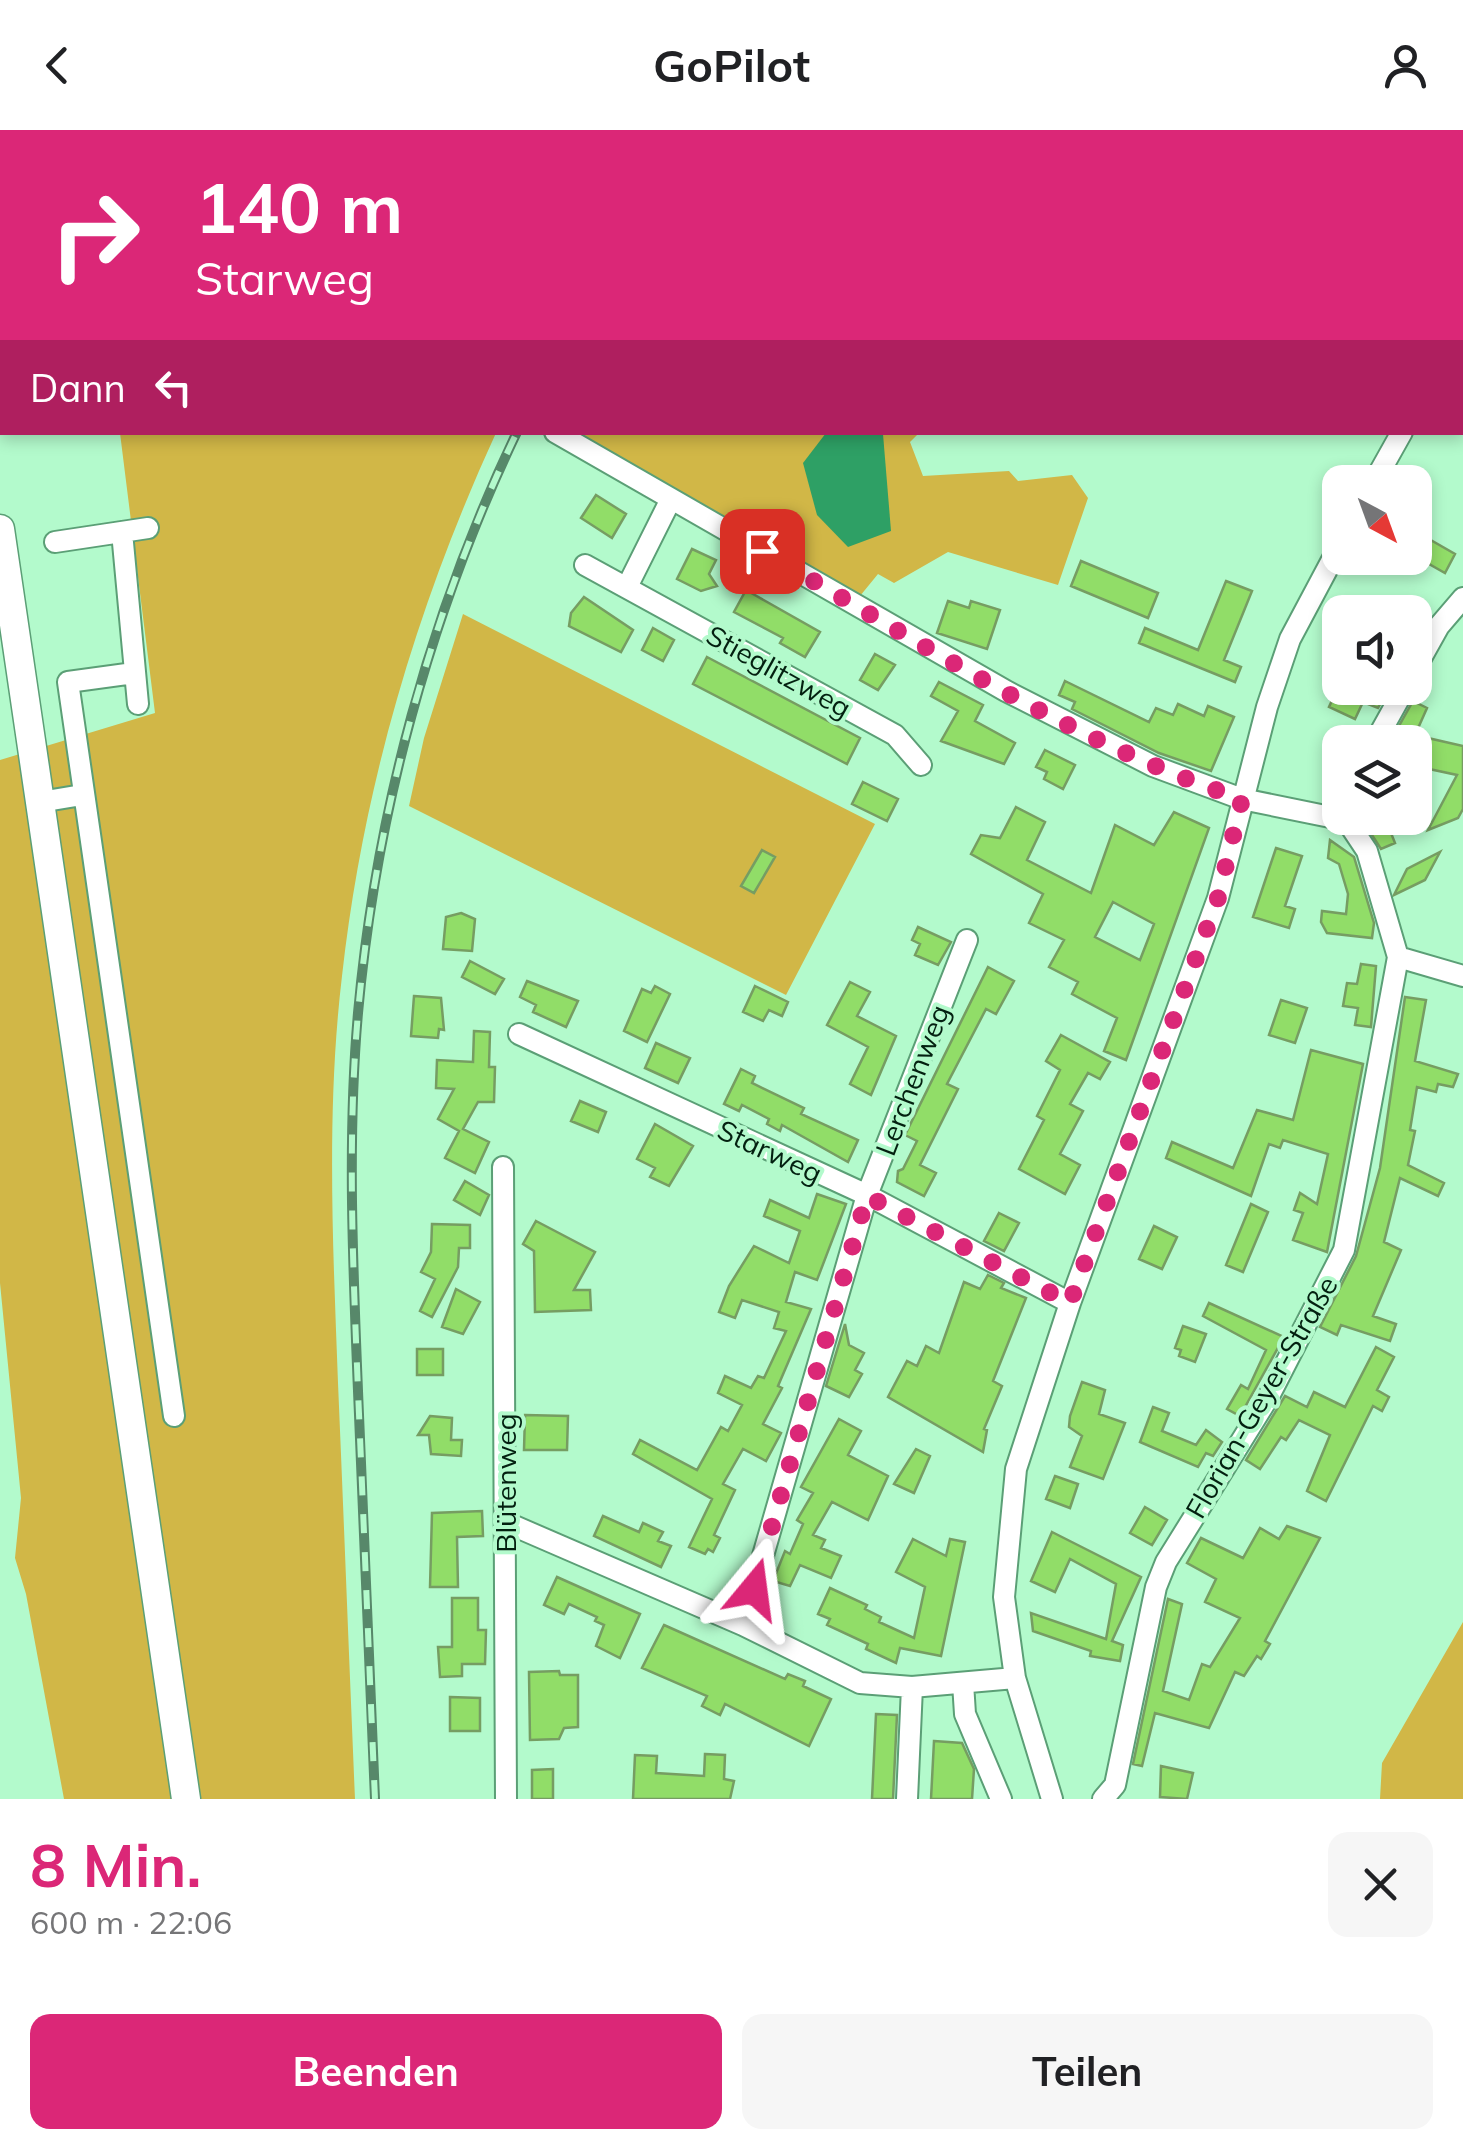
<!DOCTYPE html>
<html lang="de">
<meta charset="utf-8">
<style>
body{margin:0;font-family:Mulish,sans-serif;background:#f6f6f6;color:#202124;height:100vh;display:flex;flex-direction:column;font-size:38px;white-space:nowrap}
*{box-sizing:border-box;margin:0}
p{font-size:32px;color:#757577}
.icon{flex:none;width:55px;height:55px;fill:none;stroke:currentColor;stroke-width:2;stroke-linecap:round;stroke-linejoin:round}
.map{position:relative;height:1669px;overflow:hidden}
.panel{display:flex;flex-direction:column;background:#fff;flex:1}
.panel>*{flex:none}
.banner{position:absolute;left:0px;top:0px;width:1465px;height:305px;box-shadow:0 5px 15px #0003;background:#db2777;color:#fff;overflow:hidden}
.needle{width:65px;rotate:139deg}
.buttons{position:absolute;left:1322px;top:335px;display:grid;gap:20px}
.buttons a{display:grid;place-items:center;width:110px;height:110px;border-radius:20px;background:#fff;box-shadow:0 5px 15px #0003;font-size:50px}
.pin{position:absolute;display:grid;place-items:center;width:85px;height:85px;color:#fff;margin:-42px;border-radius:20px;box-shadow:0 5px 15px #0006}
.me{position:absolute;width:110px;margin:-55px;rotate:16deg;stroke-linejoin:round;filter:drop-shadow(0 0 8px #0008)}
.turn{display:flex;align-items:center;gap:35px;height:210px;padding:0 30px;font-size:45px}
.turn .icon{width:130px;height:130px;stroke-width:2.5}
.turn b{display:block;font-size:70px;line-height:85px}
.then{display:flex;align-items:center;height:95px;padding:0 30px;background:#0003;gap:20px;font-size:38px}
.round{display:grid;place-items:center;flex:none;width:105px;height:105px;border-radius:20px;background:#f6f6f6}
.headline{display:flex;align-items:center;justify-content:space-between;height:170px;padding:0 30px}
h1{font-size:60px;font-weight:700;line-height:75px;color:#db2777}
.button{display:flex;gap:20px;margin-top:auto;padding:20px 30px}
.button a{flex:1;height:115px;border-radius:20px;background:#db2777;color:#fff;font-size:40px;font-weight:700;line-height:115px;text-align:center}
.button a+a{background:#f6f6f6;color:#202124}
header{display:flex;justify-content:space-between;align-items:center;height:130px;padding:0 30px;background:#fff;font-size:45px;font-weight:700}
.map>svg:first-child{display:block}
.green{fill:#d1b747}
.water{fill:#2ea065}
.building{fill:#91dd68;stroke:#769d62;stroke-width:2.5;fill-rule:evenodd}
.lines{fill:none;stroke-linecap:round;stroke-linejoin:round}
.minor-casing{stroke:#5b9f76;stroke-width:24}
.major-casing{stroke:#5b9f76;stroke-width:31}
.minor{stroke:#fff;stroke-width:20}
.major{stroke:#fff;stroke-width:28}
.rail-casing{stroke:#57886a;stroke-width:10}
.rail{stroke:#b3facc;stroke-width:6;stroke-dasharray:19;stroke-linecap:butt}
.route{stroke:#db2777;stroke-width:18;stroke-dasharray:0 32.4}
.labels{text-anchor:middle;dominant-baseline:central;stroke-width:8;stroke-linejoin:round;paint-order:stroke}
.street-label{font-size:28px;fill:#032010;stroke:#b3facc}
</style>
<header><svg class="icon" aria-label="back" viewBox="0 0 24 24"><path d="M15 5l-7 7 7 7"/></svg>GoPilot<svg class="icon" aria-label="person" viewBox="0 0 24 24"><circle cx="12" cy="8" r="4"/><path d="M4 21q1-7 8-7t8 7"/></svg></header>
<div class="map">
<svg width="1463" height="1669" viewBox="0 0 1463 1669">
<rect width="100%" height="100%" fill="#b3facc"/>
<path class="green" d="M92 0H677L90 2Z
M120 303H496C417 475 363 657 342 846 326 980 333 1118 338 1253 344 1392 349 1530 355 1669H64L26 1464 15 1428 21 1368 0 1153V630L155 583Z
M566 303H919L910 312 923 346 1009 341 1018 351 1072 345 1088 368 1058 455 948 422 894 453 878 444 860 466Z
M463 484 875 694 786 865 409 676 424 608Z
M1463 1492V1669H1380L1382 1633Z"/>
<path class="water" d="M826 303 883 304 891 401 848 417 817 385 803 333Z"/>
<path class="building" d="M596 365 626 384 612 408 581 388Z
M1415 401 1455 424 1445 443 1415 426Z
M692 419 716 430 709 444 717 456 701 461 677 449Z
M1081 431 1158 463 1148 488 1071 456Z
M1226 451 1252 461 1224 530 1241 537 1235 552 1139 513 1145 498 1198 520Z
M746 460 820 502 805 527 780 513 783 508 734 482Z
M584 467 633 500 621 522 569 496 571 483Z
M948 471 969 478 971 471 1000 480 987 519 937 503Z
M653 498 674 510 663 531 642 520Z
M875 524 895 535 878 560 860 550Z
M707 527 860 608 847 634 693 554Z
M1065 551 1149 592 1156 578 1173 585 1178 574 1204 586 1208 576 1234 587 1211 641 1159 623 1072 579 1075 572 1059 565Z
M939 552 983 575 975 591 1015 613 1004 634 941 611 958 581 931 566Z
M1331 558H1382L1388 560 1378 578 1363 572 1355 589 1329 577 1337 560Z
M1413 571 1427 578 1415 605 1463 616V679L1458 688 1428 700 1457 645 1415 636V606L1412 612H1390Z
M1045 620 1075 635 1063 659 1044 649 1047 642 1036 637Z
M863 652 898 669 887 691 852 674Z
M1016 677 1045 692 1027 730 1091 763 1115 695 1154 715 1174 682 1209 698 1126 930 1104 921 1117 888 1072 864 1078 852 1049 837 1064 810 1029 793 1043 764 971 724 981 705 1000 708ZM1113 772 1154 794 1140 830 1095 807Z
M1361 688H1385L1395 713 1381 719Z
M1330 710 1354 727 1374 793 1372 808 1327 803 1321 792 1322 781 1346 784 1348 764 1339 734 1328 728Z
M1276 718 1302 726 1285 776 1295 779 1289 798 1253 787Z
M762 720 775 727 754 763 741 756Z
M1440 722 1425 750 1394 765 1407 739Z
M461 783 475 789 472 821 443 819 446 787Z
M918 797 951 812 938 835 915 825 920 814 912 810Z
M470 831 504 849 495 864 462 847Z
M1361 834 1376 836 1371 897 1355 895 1358 878 1343 876 1347 853 1357 854Z
M988 837 1014 851 996 884 986 879 947 954 958 959 920 1035 936 1043 924 1066 897 1052 898 1041 903 1039 917 1011 905 1005Z
M527 851 578 871 566 897 533 882 536 875 520 867Z
M850 852 870 862 857 886 896 906 871 965 850 954 868 917 827 895Z
M655 856 670 864 647 912 624 901 642 859 651 863Z
M755 856 788 872 782 886 769 880 763 891 743 882Z
M414 866 441 868 444 900 439 899 438 908 411 906Z
M1405 867 1426 870 1415 931 1458 944 1453 957 1438 954 1436 962 1417 957 1410 1000 1415 1001 1408 1035 1444 1053 1438 1066 1400 1048 1384 1112 1401 1120 1373 1186 1396 1194 1390 1211 1341 1195 1337 1205 1320 1197 1356 1126 1380 1038Z
M1281 870 1307 878 1295 913 1269 905Z
M474 901 490 902 489 937H495L494 972H478L463 999 489 1012 475 1043 445 1028 459 1001 438 989 454 959 436 958 437 930 473 932Z
M1061 905 1110 932 1100 949 1088 943 1070 974 1083 981 1060 1024 1080 1035 1065 1064 1019 1039 1044 990 1037 986 1060 940 1046 931Z
M656 913 690 928 678 953 645 938Z
M1311 920 1363 934 1327 1122 1293 1110 1303 1083 1294 1080 1300 1063 1317 1074 1328 1024 1283 1010 1280 1018 1269 1014 1251 1066 1166 1028 1172 1012 1233 1038 1257 980 1293 990Z
M741 939 755 946 752 953 804 978 801 984 858 1010 848 1032 782 995 780 1001 767 994 769 989 742 975 739 981 724 974Z
M580 971 606 982 598 1002 571 991Z
M655 994 693 1016 669 1056 650 1047 655 1038 637 1029Z
M465 1051 489 1065 480 1085 454 1070Z
M817 1064 846 1074 817 1150 795 1142 786 1172 811 1179 778 1256 782 1258 763 1294 781 1303 766 1331 743 1319 723 1354 735 1360 714 1405 720 1408 713 1422 708 1419 705 1424 689 1417 712 1369 633 1324 640 1310 697 1340 721 1297 728 1301 742 1275 718 1263 725 1246 751 1258 758 1246 764 1248 786 1201 774 1198 779 1182 742 1170 735 1188 719 1182 729 1156 754 1116 789 1133 800 1101 764 1086 770 1070 809 1088Z
M1251 1074 1268 1082 1243 1142 1226 1135Z
M999 1083 1019 1093 1004 1121 984 1111Z
M536 1091 595 1122 574 1160H590L591 1180 535 1182 534 1121 523 1114Z
M432 1094 470 1095V1118H459L458 1137 432 1187 420 1181 435 1149 421 1142 431 1122Z
M1154 1096 1177 1107 1162 1139 1139 1129Z
M988 1145 1004 1153 1001 1158 1026 1168 993 1251 1002 1256 984 1299 987 1300 983 1322 888 1267 907 1231 917 1236 926 1216 939 1223 964 1152 980 1159Z
M456 1159 480 1172 463 1204 442 1197Z
M1209 1173 1284 1207 1240 1286 1227 1279 1241 1255 1248 1259 1266 1220 1203 1186Z
M845 1194 849 1215 864 1223 855 1240 862 1244 849 1267 826 1256Z
M1183 1196 1206 1204 1195 1232 1179 1226 1181 1220 1175 1218Z
M1376 1217 1394 1227 1377 1260 1389 1267 1382 1281 1373 1276 1326 1371 1307 1361 1330 1305 1299 1290 1286 1310 1281 1307 1260 1339 1246 1330 1285 1266 1307 1277 1314 1262 1345 1277Z
M417 1219H443V1245H417Z
M1082 1252 1105 1260 1099 1284 1125 1293 1103 1349 1070 1337 1082 1306 1069 1297 1070 1286Z
M1153 1277 1169 1283 1162 1301 1196 1315 1206 1300 1222 1312 1213 1326 1206 1323 1198 1337 1140 1312Z
M525 1285 568 1286 567 1320H524Z
M430 1286 452 1288 451 1310H462L461 1326 431 1324 429 1305H418Z
M839 1289 861 1301 848 1325 888 1346 868 1390 832 1372 813 1405 825 1410 821 1418 841 1426 831 1448 800 1435 790 1456 773 1451 785 1421 790 1424 803 1394 797 1390 813 1363 801 1357Z
M916 1319 930 1326 914 1363 894 1354Z
M1055 1346 1078 1354 1070 1378 1046 1369Z
M1145 1377 1167 1390 1152 1415 1130 1403Z
M482 1381 483 1406 457 1407 458 1457H430L432 1383Z
M603 1386 639 1402 643 1393 663 1402 658 1411 671 1416 661 1437 594 1406Z
M1287 1396 1320 1408 1265 1511 1270 1514 1261 1529 1257 1526 1244 1546 1235 1542 1209 1598 1155 1583 1142 1636 1133 1634 1168 1469 1182 1474 1163 1561 1189 1570 1202 1534 1210 1537 1240 1488 1205 1472 1216 1449 1187 1433 1201 1408 1243 1428 1260 1398 1279 1409Z
M1052 1402 1141 1447 1112 1511 1123 1515 1120 1531 1090 1526 1091 1521 1033 1501 1031 1483 1106 1509 1116 1454 1070 1429 1055 1462 1031 1451Z
M913 1409 946 1426 950 1409 965 1412 941 1526 900 1518 896 1533 866 1519 868 1514 827 1495 830 1489 818 1484 830 1458 867 1475 865 1479 881 1487 879 1492 914 1508 925 1457 896 1442Z
M557 1447 640 1484 620 1528 596 1516 604 1495 595 1491 597 1487 569 1474 564 1484 544 1475Z
M452 1468H478V1500H486L485 1534H462V1546L440 1547 438 1517H452Z
M664 1495 785 1549 788 1544 805 1551 803 1556 831 1569 809 1616 725 1574 720 1585 702 1576 707 1566 642 1538Z
M559 1541 560 1545H578V1597L564 1598 559 1609 530 1610 529 1542Z
M450 1567 480 1568V1601H450Z
M876 1584 897 1585 893 1669H872Z
M934 1611 962 1613 974 1639 972 1669H931Z
M705 1624 725 1625 724 1649 734 1651 730 1669H633L635 1625 657 1626 656 1643 704 1646Z
M1161 1636 1193 1643 1187 1669 1160 1667Z
M553 1639V1669H532V1640Z"/>
<g class="lines">
<g class="minor-casing">
<path id="minor" d="M21 0 23 2
M1255 0 1262 2
M1462 90H1463
M1462 188 1463 187
M1462 243 1463 244
M555 302 1006 561 1153 636 1242 669 1345 690
M1374 352 1402 302
M122 402 138 574
M55 412 148 398
M585 435 895 605 921 635
M627 457 671 369
M1415 539 1439 496 1463 468
M134 543 68 552 174 1286
M1375 612 1405 558
M40 672 82 665
M1398 827 1463 846
M519 904 867 1065 1070 1173
M503 1037 506 1669
M505 1392 743 1495 860 1553 912 1557 1015 1548
M743 1495 867 1065 967 810
M963 1553 965 1584 1001 1669
M907 1669 912 1557
M1052 1669 1015 1548 1004 1467 1016 1339 1070 1173 1218 768 1267 577 1290 509 1340 415
M1103 1669 1115 1655 1156 1457 1166 1432 1268 1268 1344 1120 1398 827 1367 721 1345 688"/>
</g>
<g class="major-casing">
<path id="major" d="M0 399 186 1669"/>
</g>
<use href="#minor" class="minor"/>
<use href="#major" class="major"/>
<g class="rail-casing">
<path id="rail" d="M699 2 701 0
M375 1669C369 1533 364 1397 358 1261 353 1135 347 1009 358 883 376 682 430 484 517 302"/>
</g>
<use href="#rail" class="rail"/>
</g>
<g class="lines">
<path class="route" d="M754 1459 867 1066 1070 1173 1218 768 1242 669C1071 612 917 510 762 421"/>
</g>
<g class="labels">
<g class="street-label">
<text transform="translate(779 541) rotate(29)">Stieglitzweg</text>
<text transform="translate(912 950) rotate(-69)">Lerchenweg</text>
<text transform="translate(770 1021) rotate(25)">Starweg</text>
<text transform="translate(1261 1267) rotate(-60)">Florian-Geyer-Straße</text>
<text transform="translate(505 1353) rotate(-90)">Blütenweg</text>
</g>
</g>
</svg>
<div class="buttons">
<a><svg class="needle" viewBox="-14 -14 28 28"><path d="M0-13l5 13h-10z" fill="#e53935"/><path d="M0 13l5-13h-10z" fill="#757577"/></svg></a>
<a><svg class="icon" aria-label="sound" viewBox="0 0 24 24"><path d="M4 9h4l5-4v14l-5-4H4zM17 9q2 3 0 6"/></svg></a>
<a><svg class="icon" aria-label="layers" viewBox="0 0 24 24"><path d="M12 4l9 5-9 5-9-5zM3 14l9 5 9-5"/></svg></a>
</div>
<div class="pin" style="left:762px;top:421px;background:#d93025"><svg class="icon" aria-label="arrive" viewBox="0 0 24 24"><path d="M6 21V4h12l-3 4 3 4H6"/></svg></div>
<svg class="me" style="left:754px;top:1459px" viewBox="-20 -20 40 40"><path d="M0-17L14 15 0 8-14 15z" fill="#db2777" stroke="#fff" stroke-width="4"/></svg>
<div class="banner">
<div class="turn"><svg class="icon" aria-label="right" viewBox="0 0 24 24"><path d="M7 20v-9h11M14 6l5 5-5 5"/></svg><div><b>140 m</b>Starweg</div></div>
<div class="then">Dann<svg class="icon" aria-label="left" viewBox="0 0 24 24"><path d="M17 20v-9H6M10 6l-5 5 5 5"/></svg></div>
</div>
</div>
<section class="panel">
<div class="headline"><div><h1>8 Min.</h1><p>600 m · 22:06</p></div><a class="round"><svg class="icon" aria-label="close" viewBox="0 0 24 24"><path d="M6 6l12 12M18 6L6 18"/></svg></a></div>
<div class="button"><a>Beenden</a><a>Teilen</a></div>
</section>
